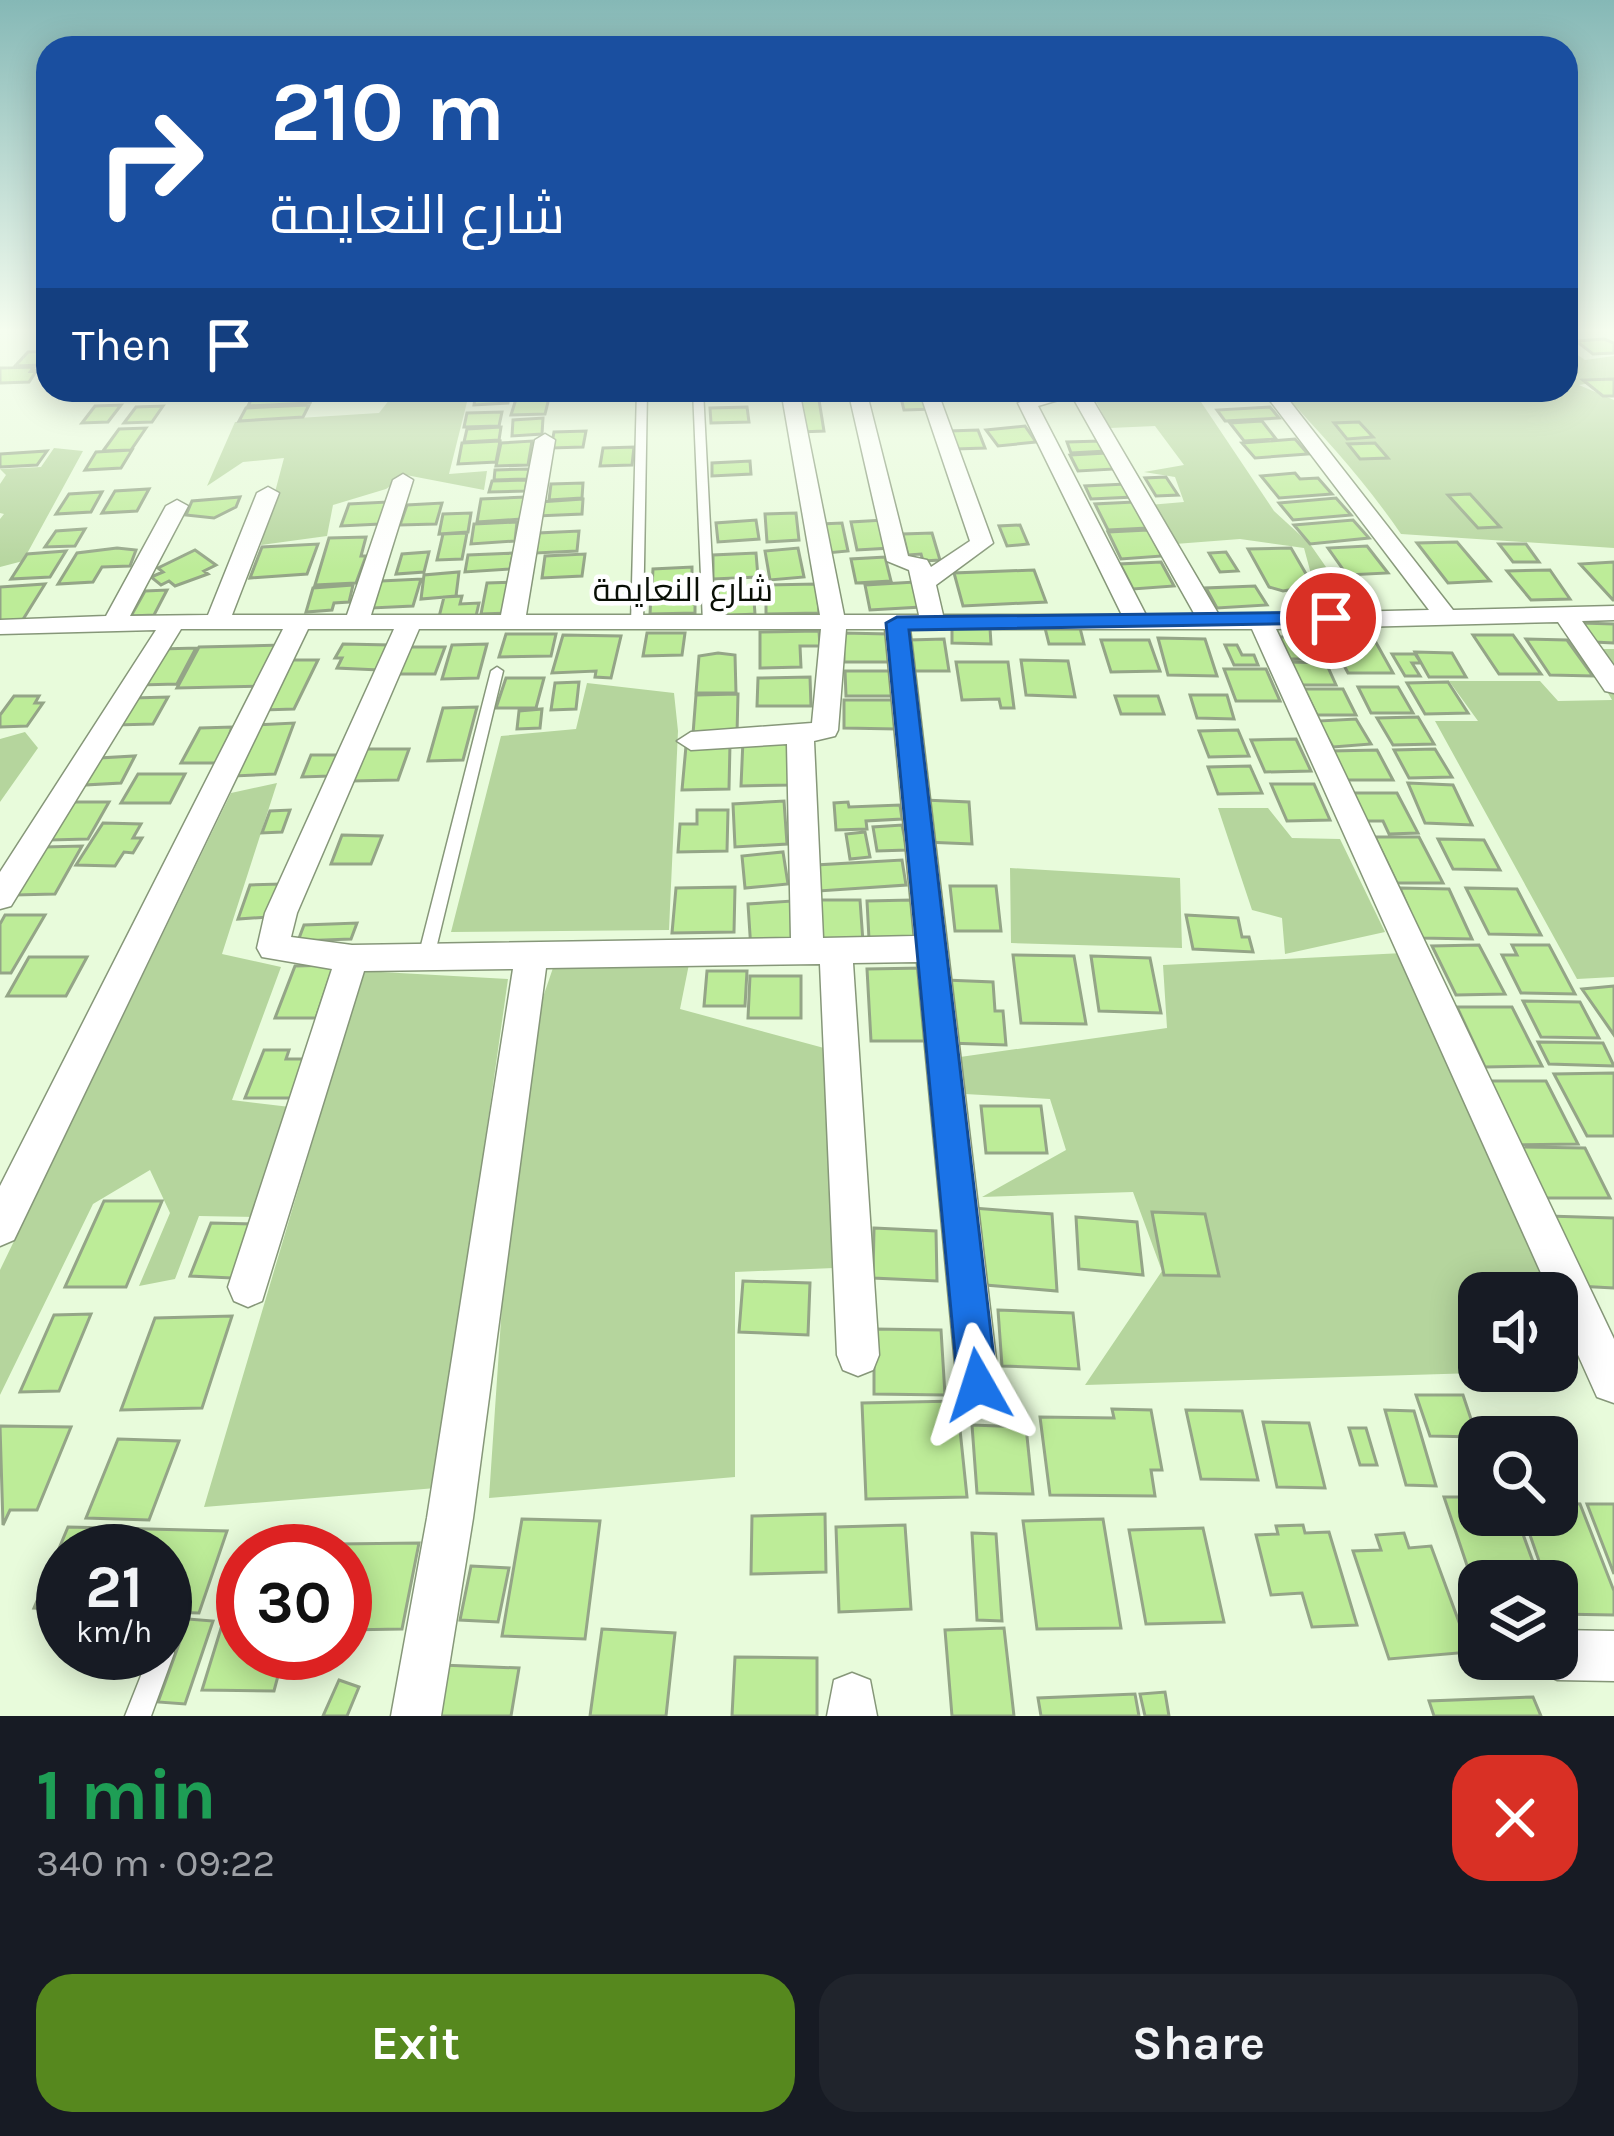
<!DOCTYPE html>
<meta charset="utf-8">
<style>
body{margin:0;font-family:Karla,Cairo,sans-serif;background:#20242c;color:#f1f3f6;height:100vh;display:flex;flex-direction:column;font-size:45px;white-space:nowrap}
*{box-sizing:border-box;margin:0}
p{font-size:39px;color:#9ea1a6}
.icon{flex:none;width:66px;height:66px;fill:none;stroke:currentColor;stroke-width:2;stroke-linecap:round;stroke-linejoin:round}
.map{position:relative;height:1716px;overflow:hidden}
.panel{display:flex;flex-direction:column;background:#171b24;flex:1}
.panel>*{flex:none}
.top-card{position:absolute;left:36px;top:36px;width:1542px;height:366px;border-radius:36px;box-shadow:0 6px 30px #0003;background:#1a4fa0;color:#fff;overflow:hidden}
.tools{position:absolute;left:1458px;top:1272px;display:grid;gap:24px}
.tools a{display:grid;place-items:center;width:120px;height:120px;border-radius:24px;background:#171b24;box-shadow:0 6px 30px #0003;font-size:60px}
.speed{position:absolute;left:36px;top:1524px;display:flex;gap:24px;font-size:60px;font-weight:700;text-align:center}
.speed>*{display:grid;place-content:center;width:156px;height:156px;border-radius:50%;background:#171b24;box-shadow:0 6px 30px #0003;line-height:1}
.speed small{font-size:30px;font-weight:400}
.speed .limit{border:18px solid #d22;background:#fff;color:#111}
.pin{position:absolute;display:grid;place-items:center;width:102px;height:102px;color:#fff;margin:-51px;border:6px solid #fff;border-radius:50%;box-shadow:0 3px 12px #0007}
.me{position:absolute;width:132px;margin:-66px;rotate:354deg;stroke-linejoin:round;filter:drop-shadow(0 0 9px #0008)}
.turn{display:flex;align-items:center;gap:42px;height:252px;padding:0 36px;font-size:54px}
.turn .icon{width:156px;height:156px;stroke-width:2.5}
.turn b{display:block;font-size:84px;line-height:102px}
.then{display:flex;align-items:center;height:114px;padding:0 36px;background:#0003;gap:24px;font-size:45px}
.round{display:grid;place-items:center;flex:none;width:126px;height:126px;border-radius:36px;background:#20242c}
.headline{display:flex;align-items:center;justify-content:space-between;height:204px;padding:0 36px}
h1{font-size:72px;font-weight:700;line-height:90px;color:#1e9e55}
.action{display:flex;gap:24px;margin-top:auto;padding:24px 36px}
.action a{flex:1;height:138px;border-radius:36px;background:#56881e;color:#fff;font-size:48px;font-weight:700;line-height:138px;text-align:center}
.action a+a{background:#20242c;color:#f1f3f6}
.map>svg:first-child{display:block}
.green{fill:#b5d59d}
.building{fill:#bdec98;stroke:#94a587;stroke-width:3}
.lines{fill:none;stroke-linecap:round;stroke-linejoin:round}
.service-casing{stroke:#869779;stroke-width:3}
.minor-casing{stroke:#869779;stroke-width:3}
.service{fill:#fff;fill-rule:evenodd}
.minor{fill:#fff;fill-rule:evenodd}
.route{fill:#1a73e8;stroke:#114b97;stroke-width:3}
.labels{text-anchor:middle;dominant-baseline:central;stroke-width:9;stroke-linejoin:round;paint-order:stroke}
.street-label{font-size:33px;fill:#090f05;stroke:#fff}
</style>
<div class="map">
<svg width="1614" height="1716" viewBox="0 0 1614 1716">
<rect width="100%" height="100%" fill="#e8fbdb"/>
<path class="green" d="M1566 347 1585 360 1614 356V379L1579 385 1614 400V548L1401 534C1366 483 1327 440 1285 395L1323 394V390H1566Z
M397 390H470L449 474 487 471 484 490 406 475 386 489 333 505 327 536 261 545 284 458 243 462 207 486 235 422 379 413Z
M1090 390H1193L1274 511 1310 544 1349 600 1315 589 1304 548 1240 539 1175 544 1149 505 1184 502 1175 477 1144 472 1184 465 1155 426 1110 428Z
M54 448 83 451 23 561 0 567V519L4 514 0 513V484L6 475 0 469 41 467Z
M1583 649H1614V977L1577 979 1435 721H1478L1449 681H1540L1558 701 1612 700Z
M587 683 674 693 678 731 669 930 451 932 501 736 576 729Z
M25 732 38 748 0 802V739Z
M277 783 222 954 281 967 232 1100 290 1107 256 1217 199 1216 175 1279 139 1286 170 1213 150 1170 93 1204 0 1395V1270L231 793Z
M1218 808H1268L1292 838 1340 839 1385 932 1285 954 1282 918 1252 910Z
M1010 868 1180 878 1182 948 1011 943Z
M1403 953 1555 1293H1479V1371H1541L1085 1385 1162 1271 1133 1192 982 1197 1066 1150 1050 1099 965 1094 960 1057 1167 1028 1163 965Z
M689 964 680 1009 824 1048 834 1268 735 1272V1477L489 1498 507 1231 540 1006 554 965Z
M363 971 508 979 436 1488 204 1507Z"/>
<path class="building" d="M1604 339 1614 343V353L1593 354 1576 341Z
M48 351 43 365 15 366 28 352Z
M34 367 31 371 37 370 29 382 0 383V368Z
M1614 379V396H1603L1583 380Z
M316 390 310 403 248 406 255 392Z
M510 390 508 403 474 405 476 391Z
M929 393 934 409 904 410 900 394Z
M818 394 824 431 800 432 795 395Z
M549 398 545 414 511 415 516 399Z
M121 405 108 422 82 423 95 406Z
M309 405 303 417 239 421 246 408Z
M163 406 152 422 124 423 136 407Z
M747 407 749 422 711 423 710 408Z
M1270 407 1279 418 1225 421 1217 410Z
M502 412 499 426 464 427 467 413Z
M543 418 542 434 512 436 513 420Z
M1262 421 1276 439 1244 441 1230 423Z
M1359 422 1373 437 1347 439 1334 423Z
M1025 426 1036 442 998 446 986 430Z
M501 427 499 440 464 442 467 429Z
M146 428 131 450 103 451 119 429Z
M978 430 985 448 955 449 949 431Z
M586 431 583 447 551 448 554 432Z
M1295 439 1308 454 1255 458 1242 443Z
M500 441 496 462 458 464 462 443Z
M532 441 528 465 496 466 501 443Z
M1101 441 1107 451 1071 453 1067 442Z
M1375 443 1388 458 1360 459 1348 444Z
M634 447 632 465 600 466 603 448Z
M132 450 121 468 85 470 96 452Z
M47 451 37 465 0 467V454Z
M1107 453 1115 469 1078 471 1070 455Z
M750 461 751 474 712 476V463Z
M529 469 527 479 494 480 495 470Z
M1295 473 1300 479 1318 478 1332 494 1279 498 1261 476Z
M1166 477 1178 495 1156 496 1145 478Z
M527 480 525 491 489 492 492 481Z
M583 483 582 498 549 500 551 484Z
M1126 484 1133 497 1091 499 1085 486Z
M149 489 137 511 102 513 115 491Z
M102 492 91 512 56 514 69 494Z
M1470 494 1500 527 1478 528 1448 495Z
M240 497 236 507 214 518 186 515 192 501Z
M525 497 522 519 477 522 481 499Z
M1336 498 1351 515 1293 520 1279 503Z
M583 499 582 514 537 516 539 502Z
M387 502 380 524 341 526 349 504Z
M1134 502 1148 528 1108 530 1095 504Z
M442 503 436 524 400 525 407 505Z
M471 513 468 532 439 534 443 514Z
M796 513 799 540 767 542 765 514Z
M756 520 759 539 718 542 716 523Z
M884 520 891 548 857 550 851 522Z
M1353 520 1369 538 1310 544 1294 525Z
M517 522 515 541 471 544 474 524Z
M842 523 848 551 827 553 821 524Z
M1020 525 1028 544 1007 546 999 526Z
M85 529 75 546 45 547 56 531Z
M1148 530 1162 556 1121 559 1108 532Z
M579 531 577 551 536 553 538 533Z
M467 533 462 559 437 560 443 534Z
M932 533 940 560 923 561 921 554 908 555 903 534Z
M366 537 361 556H366L356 583 315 585 329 538Z
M1457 542 1490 581 1448 583 1417 543Z
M318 544 307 574 250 578 262 547Z
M1499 544H1526L1539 562H1513Z
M1367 546 1388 573 1347 575 1328 548Z
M117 548 136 550 130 566 102 567 93 582 58 584 77 553Z
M798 548 804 577 770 580 765 551Z
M1291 548 1313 586 1283 591 1269 587 1248 549Z
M195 550 216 565 204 571 208 574 175 586 169 581 161 585 151 577 163 572 158 568Z
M66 551 50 577 11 579 27 554Z
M429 552 424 572 396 574 402 554Z
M1226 552 1238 571 1220 572 1209 553Z
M513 553 510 569 465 572 468 555Z
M756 553 758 577 713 579V555Z
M585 554 582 576 542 578 545 556Z
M885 557 891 581 856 583 851 559Z
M1161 562 1174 586 1133 589 1120 564Z
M1614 562V600H1613L1580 564Z
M692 567V586L652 588 653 569Z
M1034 570 1046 602 963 606 954 573Z
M1550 570 1570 599 1531 600 1507 571Z
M459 572 456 596 421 599 424 575Z
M421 579 413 606 372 608 381 581Z
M516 582 510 613 481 614 487 583Z
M915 582 921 607 870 610 865 585Z
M45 584 22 621 0 622V587Z
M817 584 819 613 766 614V585Z
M353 585 349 602 334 603 332 610 306 612 313 588Z
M1255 586 1267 605 1217 608 1206 588Z
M753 587 755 614 719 616 718 589Z
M167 590 154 615 131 616 145 591Z
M695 593V613L650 614 651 595Z
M462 596 460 604 479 603 476 616 438 621 444 597Z
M1581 623 1614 624V643L1594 642Z
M952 626 990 628 991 644 952 643Z
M1045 628H1080L1084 644H1049Z
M1325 630H1369L1393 673H1348Z
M819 631 820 646H800L801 667 760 668V632Z
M647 633H685L682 655 643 656Z
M843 633 889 634 890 662H844Z
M506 634H556L551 656 499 657Z
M563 635 621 636 611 678 595 677 596 671 552 673Z
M1473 635H1513L1541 674H1499Z
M1277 637H1311L1321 659H1287Z
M1158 638 1205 639 1217 676 1168 675Z
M944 639 949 671H912L909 640Z
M1526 639 1567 640 1593 676 1550 675Z
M1101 640H1149L1160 671 1111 672Z
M343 644 390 645 379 670 337 668 342 658H335Z
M487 644 478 678 442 679 452 645Z
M282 645 263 686 177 688 199 647Z
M1225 645H1237L1242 655H1254L1258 665H1234Z
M402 647H445L435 674H392Z
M196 648 177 684 140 685 160 649Z
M1415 652 1452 653 1466 677H1429Z
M718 653 735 655 736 693H696L699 656Z
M1392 654H1415L1421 663H1412L1420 676H1405Z
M290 660H318L294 709 264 710Z
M1021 660 1068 661 1075 697 1026 695Z
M956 662H1008L1014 708H1001L999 699 962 700Z
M1291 662 1326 663 1336 685H1301Z
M1224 669H1266L1280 701H1236Z
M845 671H893L894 696H846Z
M810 677 811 706H757L758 678Z
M506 678H544L536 708H496Z
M579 682 576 709 551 710 555 683Z
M1448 682 1468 713 1425 714 1407 683Z
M1358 687H1398L1413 713H1371Z
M1304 689H1343L1356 715H1317Z
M738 694 737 734H693L696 695Z
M1190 695H1227L1234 719 1197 718Z
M14 696H39L35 703H43L27 726 0 727V715Z
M1115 696H1158L1164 714H1121Z
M168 697 153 724 116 725 132 698Z
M844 700H895L896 729 844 728Z
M477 707 463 760 428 761 443 708Z
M542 709 540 728 517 729 519 711Z
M1418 717 1434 744 1393 745 1377 718Z
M1356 719 1371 744 1333 747 1318 721Z
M294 723 275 774 234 776 255 725Z
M232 727 220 763H181L200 728Z
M1238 730 1249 756 1209 757 1199 731Z
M791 739V785L741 786 743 740Z
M1296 739 1311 771 1265 772 1251 740Z
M730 744 729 789 682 790 686 746Z
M364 749H409L398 780 352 781Z
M1435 749 1452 777 1409 778 1394 750Z
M1377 750 1393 780H1345L1331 751Z
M311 755H339L330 776 302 777Z
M135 756 121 783 84 785 99 758Z
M1250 766 1262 793 1218 794 1208 767Z
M138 774H185L170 803H121Z
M1408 783 1453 785 1472 825 1425 823Z
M1271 784H1314L1330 820 1287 821Z
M1352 793H1397L1418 833 1389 834 1383 821H1365Z
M924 800 969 802 972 844 925 842Z
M784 801 787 844 735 847 733 804Z
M72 802H109L88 839 50 840Z
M848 802 849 807 900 805 902 819 866 821 867 829 836 830 834 803Z
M290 810 282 832 262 833 270 811Z
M697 810H728L727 851 678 852 680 824H697Z
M103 823 141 824 133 838H142L133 853 124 852 115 866 76 865Z
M902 825 907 850 877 851 873 827Z
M865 832 870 857 850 859 846 834Z
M342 835 382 836 371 864H331Z
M1375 837H1419L1443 883H1397Z
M1438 839 1484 840 1500 870 1453 869Z
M82 846 55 894 15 895 44 847Z
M783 852 788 884 745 888 742 856Z
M902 860 906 885 819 891 816 865Z
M281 884 269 917 238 919 250 885Z
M950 886H996L1001 931H955Z
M735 887 734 932 672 933 676 888Z
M1400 888 1449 889 1472 939 1421 938Z
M1466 888 1517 889 1541 935 1489 934Z
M818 900H860L863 942 820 943Z
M911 900 915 938 869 939 867 901Z
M792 901 796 947 751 950 748 904Z
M5 915H45L11 973H0V924Z
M1186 915 1238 918 1242 937H1249L1253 952 1193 949Z
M357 923 351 939 298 941 304 925Z
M1479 945 1505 994 1456 995 1432 946Z
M1512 945H1549L1575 994 1521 993 1502 955H1517Z
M1013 955 1074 956 1086 1024 1021 1023Z
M1091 956 1150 958 1161 1013 1099 1011Z
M29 957H87L66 996H7Z
M334 965 316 1018H275L295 966Z
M923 968 929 1041H871L867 969Z
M707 971H747L745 1006H704Z
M750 976H801V1018H748Z
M945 980 993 982 995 1011H1003L1006 1045 948 1043Z
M1614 986V1035L1582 989Z
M1523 1001 1580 1002 1599 1038 1541 1037Z
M1457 1007H1512L1542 1066 1485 1067Z
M1538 1042 1603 1043 1614 1066 1549 1064Z
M264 1050H289L286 1059H305L292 1098H245Z
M1614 1073V1136H1587L1554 1074Z
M1485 1081H1546L1578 1144 1514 1145Z
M981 1106H1041L1047 1153H986Z
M1520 1147 1585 1148 1610 1198H1543Z
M104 1201H162L126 1287H65Z
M973 1208 1052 1214 1057 1291 974 1284Z
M1152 1212 1205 1214 1219 1276 1164 1275Z
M1547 1216 1614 1218V1288L1577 1286Z
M1076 1217 1137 1222 1143 1275 1079 1269Z
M211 1223 253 1224 232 1278 190 1276Z
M874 1228 936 1231 937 1281 873 1278Z
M743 1281 810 1283 808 1335 739 1332Z
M998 1310 1073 1313 1079 1369 1002 1366Z
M91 1314 59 1391 20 1392 54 1315Z
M232 1316 202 1408 121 1410 155 1318Z
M874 1329 941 1330 945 1395 874 1394Z
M1416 1395H1463L1477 1437 1430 1436Z
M957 1401 967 1497 866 1499 862 1403Z
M1112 1409 1151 1410 1162 1470H1151L1155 1496 1050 1495 1040 1417 1114 1418Z
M1186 1410 1242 1411 1258 1480 1201 1479Z
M1385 1410 1414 1411 1436 1486 1406 1485Z
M1263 1422 1309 1423 1325 1488 1277 1487Z
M972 1425 1026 1427 1033 1494 977 1493Z
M0 1426 71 1427 37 1510H10L3 1525Z
M1349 1428H1366L1377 1465H1360Z
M118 1439 179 1441 149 1520 86 1518Z
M1444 1497H1479V1515H1516L1540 1581H1479V1601Z
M1557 1503 1580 1504 1614 1591V1615L1558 1614 1557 1581H1546L1523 1515H1557Z
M1587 1504H1614V1574Z
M825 1514 826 1572 751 1574 752 1516Z
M522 1519 600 1521 585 1639 502 1636Z
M1103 1519 1121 1628 1037 1629 1023 1521Z
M905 1525 911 1609 839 1612 836 1527Z
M1303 1525 1305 1533 1329 1532 1357 1625 1312 1627 1302 1593 1271 1595 1256 1535 1278 1534 1276 1526Z
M68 1527 227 1531 199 1613 165 1612V1551H63V1609L34 1608Z
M1203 1528 1224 1622 1146 1624 1129 1530Z
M972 1533 996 1534 1002 1621 977 1620Z
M1404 1533 1409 1548 1431 1546 1470 1652 1389 1659 1353 1551 1381 1550 1376 1535Z
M419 1543 402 1629 345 1630V1551H335L337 1544Z
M243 1557V1653H284L274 1691 202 1690Z
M471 1566 509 1568 498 1622 460 1620Z
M188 1619 213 1621 185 1704 158 1702Z
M1004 1628 1014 1716H952L945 1630Z
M602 1629 675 1633 666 1716H590Z
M735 1657 817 1658V1716H732Z
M441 1665 519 1668 511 1716H431Z
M339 1680 359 1687 347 1716H323Z
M1165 1692 1169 1716H1145L1140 1694Z
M1135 1694 1139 1716H1041L1038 1698Z
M1533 1697 1541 1716H1434L1429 1701Z"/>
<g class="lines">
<g class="service-casing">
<path id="service" d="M637 390H647L643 624 637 628 631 624Z
M693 390H703L715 623 709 627 703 623Z
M497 667 503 671 434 957 432 962 426 964 420 962 418 957 491 671Z
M165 1642 171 1644 174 1653 151 1716H125L150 1653H165Z"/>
</g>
<g class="minor-casing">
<path id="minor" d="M781 390H799L844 615H919L909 570 887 561 848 390H866L908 556 927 560 931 567 970 541 919 390H937L993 543 936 585 943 615H1122L1018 403 1052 390H1087L1219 615 1429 610 1262 390H1281L1453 610 1614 606V620L1582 621 1614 666V693L1605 691 1558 622 1276 629 1614 1339V1403L1597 1397 1557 1308V1293H1550L1252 629H910L999 1385 993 1400 978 1406 963 1400 957 1385 917 962 853 963 879 1355 873 1370 858 1376 843 1370 837 1355 820 964 546 968 473 1518 441 1716H391L427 1518 513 969 364 971 262 1301 248 1307 234 1301 228 1287 332 969 262 957 257 948 265 913 394 629H308L14 1240 0 1246V1186L283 629H181L11 906 0 909V872L156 630 0 634V620L106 616 166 506 177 500 188 506 130 616 208 615 257 493 268 487 279 493 232 615H347L393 480 403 474 413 480 371 615H501L535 440 545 434 555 440 526 615H820ZM1072 396 1195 615H1146L1038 406ZM419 629H821L812 723 691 732 677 741 691 750 787 744 791 938 352 945 291 937 297 913ZM846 629H885L914 936 823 938 814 741 835 736 838 730Z
M1557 1630 1614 1631V1681L1557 1680 1540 1672 1534 1659H1557Z
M852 1673 870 1680 877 1716H827L834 1680Z"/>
</g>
<use href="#service" class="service"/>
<use href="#minor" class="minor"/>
</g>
<linearGradient id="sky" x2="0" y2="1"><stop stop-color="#85b8b6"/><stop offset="0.58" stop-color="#f5fdef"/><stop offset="1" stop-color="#f5fdef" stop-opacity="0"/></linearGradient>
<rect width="1614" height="570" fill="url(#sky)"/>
<path class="route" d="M1331 612 1339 614V623L909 630 997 1385 991 1399 978 1405 964 1399 958 1385 886 623 897 617Z"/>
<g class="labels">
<g class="street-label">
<text x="683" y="590">شارع النعايمة</text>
</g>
</g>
</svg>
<div class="tools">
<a><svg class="icon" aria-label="sound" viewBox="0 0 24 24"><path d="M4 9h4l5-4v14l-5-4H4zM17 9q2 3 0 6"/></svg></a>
<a><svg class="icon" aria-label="search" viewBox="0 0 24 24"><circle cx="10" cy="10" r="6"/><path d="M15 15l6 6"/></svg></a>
<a><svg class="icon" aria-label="layers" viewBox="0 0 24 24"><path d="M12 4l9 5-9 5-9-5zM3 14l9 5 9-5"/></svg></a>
</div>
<div class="speed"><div>21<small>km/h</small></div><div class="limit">30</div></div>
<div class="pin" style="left:1331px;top:618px;background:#d93025"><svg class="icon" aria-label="arrive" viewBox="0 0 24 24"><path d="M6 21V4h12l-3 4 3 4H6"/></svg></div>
<svg class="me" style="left:978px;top:1385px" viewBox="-20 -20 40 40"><path d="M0-17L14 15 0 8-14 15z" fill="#1a73e8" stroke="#fff" stroke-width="4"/></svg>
<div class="top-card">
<div class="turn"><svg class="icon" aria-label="right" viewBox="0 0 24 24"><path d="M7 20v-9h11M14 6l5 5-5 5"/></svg><div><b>210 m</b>شارع النعايمة</div></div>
<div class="then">Then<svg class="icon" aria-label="arrive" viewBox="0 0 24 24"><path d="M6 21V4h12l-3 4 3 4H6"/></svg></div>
</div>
</div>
<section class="panel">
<div class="headline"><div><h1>1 min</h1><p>340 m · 09:22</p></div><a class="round" style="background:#d93025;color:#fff"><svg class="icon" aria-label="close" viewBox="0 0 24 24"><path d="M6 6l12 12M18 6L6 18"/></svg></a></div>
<div class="action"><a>Exit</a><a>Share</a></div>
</section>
